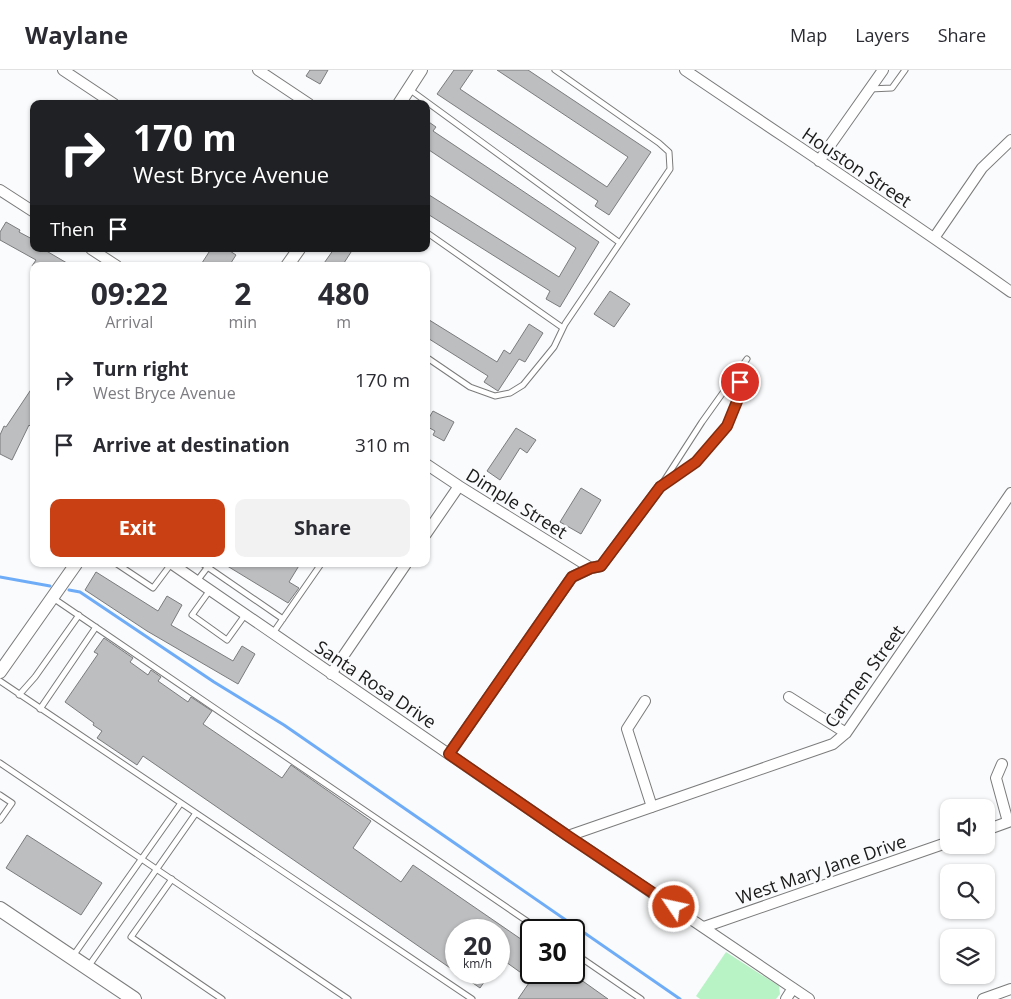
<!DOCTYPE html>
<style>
body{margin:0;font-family:"Open Sans",sans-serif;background:#f2f2f3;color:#2b2b33;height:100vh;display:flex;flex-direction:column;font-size:19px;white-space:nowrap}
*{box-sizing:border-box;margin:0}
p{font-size:16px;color:#7c7c81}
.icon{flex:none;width:28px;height:28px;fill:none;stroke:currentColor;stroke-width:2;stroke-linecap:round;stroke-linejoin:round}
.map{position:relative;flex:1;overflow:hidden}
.sheet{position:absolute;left:30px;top:192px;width:400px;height:305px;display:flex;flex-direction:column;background:#fff;border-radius:10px;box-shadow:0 1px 4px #0004}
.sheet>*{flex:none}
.guide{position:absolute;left:30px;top:30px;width:400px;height:152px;border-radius:10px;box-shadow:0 1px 4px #0004;background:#202124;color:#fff;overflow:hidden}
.fabs{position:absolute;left:940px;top:729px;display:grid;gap:10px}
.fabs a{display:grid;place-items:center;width:55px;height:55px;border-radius:10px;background:#fff;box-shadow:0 1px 4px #0004;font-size:25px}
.speed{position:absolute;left:445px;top:849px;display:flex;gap:10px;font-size:25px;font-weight:700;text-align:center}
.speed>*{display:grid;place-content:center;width:65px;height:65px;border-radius:50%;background:#fff;box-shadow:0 1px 4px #0004;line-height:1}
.speed small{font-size:12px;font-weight:400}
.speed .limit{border:2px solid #111;border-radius:8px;background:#fff;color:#111}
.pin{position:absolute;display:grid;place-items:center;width:42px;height:42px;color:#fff;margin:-21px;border:2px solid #fff;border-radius:50%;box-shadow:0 1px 5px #0007}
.me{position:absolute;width:55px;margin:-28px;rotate:304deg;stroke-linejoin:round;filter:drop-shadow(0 0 4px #0008)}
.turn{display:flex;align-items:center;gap:18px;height:105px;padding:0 20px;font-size:22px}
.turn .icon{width:65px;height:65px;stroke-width:2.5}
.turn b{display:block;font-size:35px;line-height:42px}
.then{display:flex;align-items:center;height:48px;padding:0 20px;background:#0003;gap:10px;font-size:19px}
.eta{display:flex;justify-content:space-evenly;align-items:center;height:85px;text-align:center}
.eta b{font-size:30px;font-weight:700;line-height:35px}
.primary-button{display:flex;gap:10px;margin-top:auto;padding:10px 20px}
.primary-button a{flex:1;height:58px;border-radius:10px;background:#c84014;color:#fff;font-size:20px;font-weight:700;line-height:58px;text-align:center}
.primary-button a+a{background:#f2f2f3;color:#2b2b33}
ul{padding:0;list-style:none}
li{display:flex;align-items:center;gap:15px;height:65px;padding:0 20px}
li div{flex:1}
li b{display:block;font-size:19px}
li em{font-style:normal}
header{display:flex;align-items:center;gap:30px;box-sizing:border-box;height:70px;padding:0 25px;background:#fff;border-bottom:1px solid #e1e1e2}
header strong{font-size:24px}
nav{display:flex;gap:28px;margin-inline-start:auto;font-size:18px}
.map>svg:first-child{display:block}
.green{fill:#b8f3c5}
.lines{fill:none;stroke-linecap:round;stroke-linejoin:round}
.stream{stroke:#6eacf8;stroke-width:3}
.building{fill:#bdbebf;stroke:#7a7b7c}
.service-casing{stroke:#7b7b7c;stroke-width:7}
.minor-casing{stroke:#7b7b7c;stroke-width:12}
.tertiary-casing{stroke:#7b7b7c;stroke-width:14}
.secondary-casing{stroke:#7b7b7c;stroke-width:16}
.service{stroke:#fff;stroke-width:5}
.minor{stroke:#fff;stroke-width:10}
.tertiary{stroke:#fff;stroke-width:12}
.secondary{stroke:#fff;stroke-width:14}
.route-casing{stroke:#822a0d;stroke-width:12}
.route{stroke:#c84014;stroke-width:9}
.labels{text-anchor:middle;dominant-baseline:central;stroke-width:5;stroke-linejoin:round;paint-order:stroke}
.street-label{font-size:18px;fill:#1a1a1a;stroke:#fafbfc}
</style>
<header>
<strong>Waylane</strong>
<nav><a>Map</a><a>Layers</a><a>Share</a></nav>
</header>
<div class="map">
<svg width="1011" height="929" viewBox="0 0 1011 929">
<rect width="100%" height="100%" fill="#fafbfc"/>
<path class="green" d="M726 882 779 916 780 924 776 929H700L696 926Z"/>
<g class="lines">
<path class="stream" d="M0 507 50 516
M69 520 80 522 214 612 284 655 680 929"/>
</g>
<path class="building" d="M310 0H328L320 14 306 6Z
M454 0H473L460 19 607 117 628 87 497 0H528L651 82 609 145 595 136 598 131 437 24Z
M426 50 436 57 433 61 599 172 560 237 546 229 550 221 426 143V123L559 207 576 178 426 78Z
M6 152 20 160 19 162 34 170V179H43L72 196H32L36 190 0 170V162Z
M211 179H227L236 185 229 196H200Z
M334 179H353L342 196H322Z
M610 221 630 234 614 257 594 244Z
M426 248 497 292 504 280 510 284 529 254 543 263 525 292 519 289 498 321 484 312 488 306 426 267Z
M34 315V351L30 356 29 355 12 390 0 384V365L4 356 6 357Z
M433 341 454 352 444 371 433 365 435 361 426 356V353Z
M516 358 536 370 527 383 520 378 500 410 487 401Z
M581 418 601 430 581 464 560 452Z
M224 494H300L289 512 299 518 288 533Z
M96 502 158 541 167 526 182 535 171 555 233 591 242 576 255 584 238 614 147 561 85 520Z
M104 568 133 588 130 592 148 605 151 600 161 607 158 611 188 632 191 627 212 641 203 654 282 708 291 695 371 751 353 778 401 812 413 795 531 876V902H570L608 929H518L531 910 499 887V860H456V902L143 686 137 695 97 668 102 661 93 655 94 653 65 632 98 584 94 582Z
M27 765 102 813 81 845 6 798Z
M457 902H491L480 918Z"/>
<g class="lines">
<g class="service-casing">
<path id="service" d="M409 19 620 173
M870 19 892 18 905 0
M426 162 563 258
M426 287 470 317 495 326 510 323 523 315 554 277 565 254 670 99 669 82 659 73 555 0
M663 415 696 392 727 357 739 324 740 300
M660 417 702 352 747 289
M117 494 153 518 171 494
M203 494 283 549
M197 511 210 494
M210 520 192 545 227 570 245 545
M53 528 540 860
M273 563 321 494
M0 611 472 929
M19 625 35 607 79 545
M40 639 96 557
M0 693 348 929
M0 725 12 733 0 750
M172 809 131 867 222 929
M574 883 641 929
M73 886 181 733
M88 897 196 743"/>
</g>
<g class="minor-casing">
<path id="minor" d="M63 0 114 34
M258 0 309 34
M685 0C794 74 904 146 1011 222
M819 91 883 0
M0 120 34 142
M934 168 982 98 1011 70
M91 179 117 196
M426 394 459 416 591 498
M426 464 459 416
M172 494 568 766 809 929
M331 604 406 494
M789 627 846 663
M645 631 627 659 652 737
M449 684 572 507 591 498 601 496 660 417
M1002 694 996 708 1008 752
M986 760 1011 751
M568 766 833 674 846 663 1011 423
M704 857 949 772
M786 929 793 918
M983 929 1011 919"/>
</g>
<g class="tertiary-casing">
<path id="tertiary" d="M399 34 421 0
M287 196 299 179
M0 602 76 494"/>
</g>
<g class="secondary-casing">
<path id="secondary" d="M0 839 134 929"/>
</g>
<use href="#service" class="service"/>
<use href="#minor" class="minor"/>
<use href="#tertiary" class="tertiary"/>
<use href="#secondary" class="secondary"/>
</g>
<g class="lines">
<g class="route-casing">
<path id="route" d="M674 837 568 766 449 684 572 507 591 498 601 496 660 417 696 392 727 356 740 324V312"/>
</g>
<use href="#route" class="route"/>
</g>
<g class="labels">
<g class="street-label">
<text transform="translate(857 97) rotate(34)">Houston Street</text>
<text transform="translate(517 433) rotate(32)">Dimple Street</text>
<text transform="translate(864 606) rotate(-54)">Carmen Street</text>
<text transform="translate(376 614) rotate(34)">Santa Rosa Drive</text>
<text transform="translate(821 799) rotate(-19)">West Mary Jane Drive</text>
</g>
</g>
</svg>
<div class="fabs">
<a><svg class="icon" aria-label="sound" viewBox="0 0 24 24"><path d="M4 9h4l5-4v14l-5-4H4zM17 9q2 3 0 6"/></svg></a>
<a><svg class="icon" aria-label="search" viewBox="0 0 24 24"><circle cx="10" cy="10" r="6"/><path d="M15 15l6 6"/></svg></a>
<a><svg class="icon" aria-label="layers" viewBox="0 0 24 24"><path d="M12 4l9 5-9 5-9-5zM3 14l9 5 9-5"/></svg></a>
</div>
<div class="speed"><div>20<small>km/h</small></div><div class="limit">30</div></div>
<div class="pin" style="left:740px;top:312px;background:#d93025"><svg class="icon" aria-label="arrive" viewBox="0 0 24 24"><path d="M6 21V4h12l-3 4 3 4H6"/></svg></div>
<svg class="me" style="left:674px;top:837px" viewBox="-20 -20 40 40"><circle r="17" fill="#c84014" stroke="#fff" stroke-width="3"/><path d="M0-11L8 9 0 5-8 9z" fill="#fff"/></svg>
<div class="guide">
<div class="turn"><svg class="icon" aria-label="right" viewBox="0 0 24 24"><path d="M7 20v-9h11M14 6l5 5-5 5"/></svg><div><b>170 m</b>West Bryce Avenue</div></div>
<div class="then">Then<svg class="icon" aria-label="arrive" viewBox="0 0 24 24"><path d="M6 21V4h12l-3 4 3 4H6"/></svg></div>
</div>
<section class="sheet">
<div class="eta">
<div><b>09:22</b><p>Arrival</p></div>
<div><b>2</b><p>min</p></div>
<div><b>480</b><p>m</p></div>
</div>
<ul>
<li><svg class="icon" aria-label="right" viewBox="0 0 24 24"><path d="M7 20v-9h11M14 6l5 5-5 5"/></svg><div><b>Turn right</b><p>West Bryce Avenue</p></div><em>170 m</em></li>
<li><svg class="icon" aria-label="arrive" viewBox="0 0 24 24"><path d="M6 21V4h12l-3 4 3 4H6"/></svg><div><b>Arrive at destination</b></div><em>310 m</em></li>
</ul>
<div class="primary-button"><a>Exit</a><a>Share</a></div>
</section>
</div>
